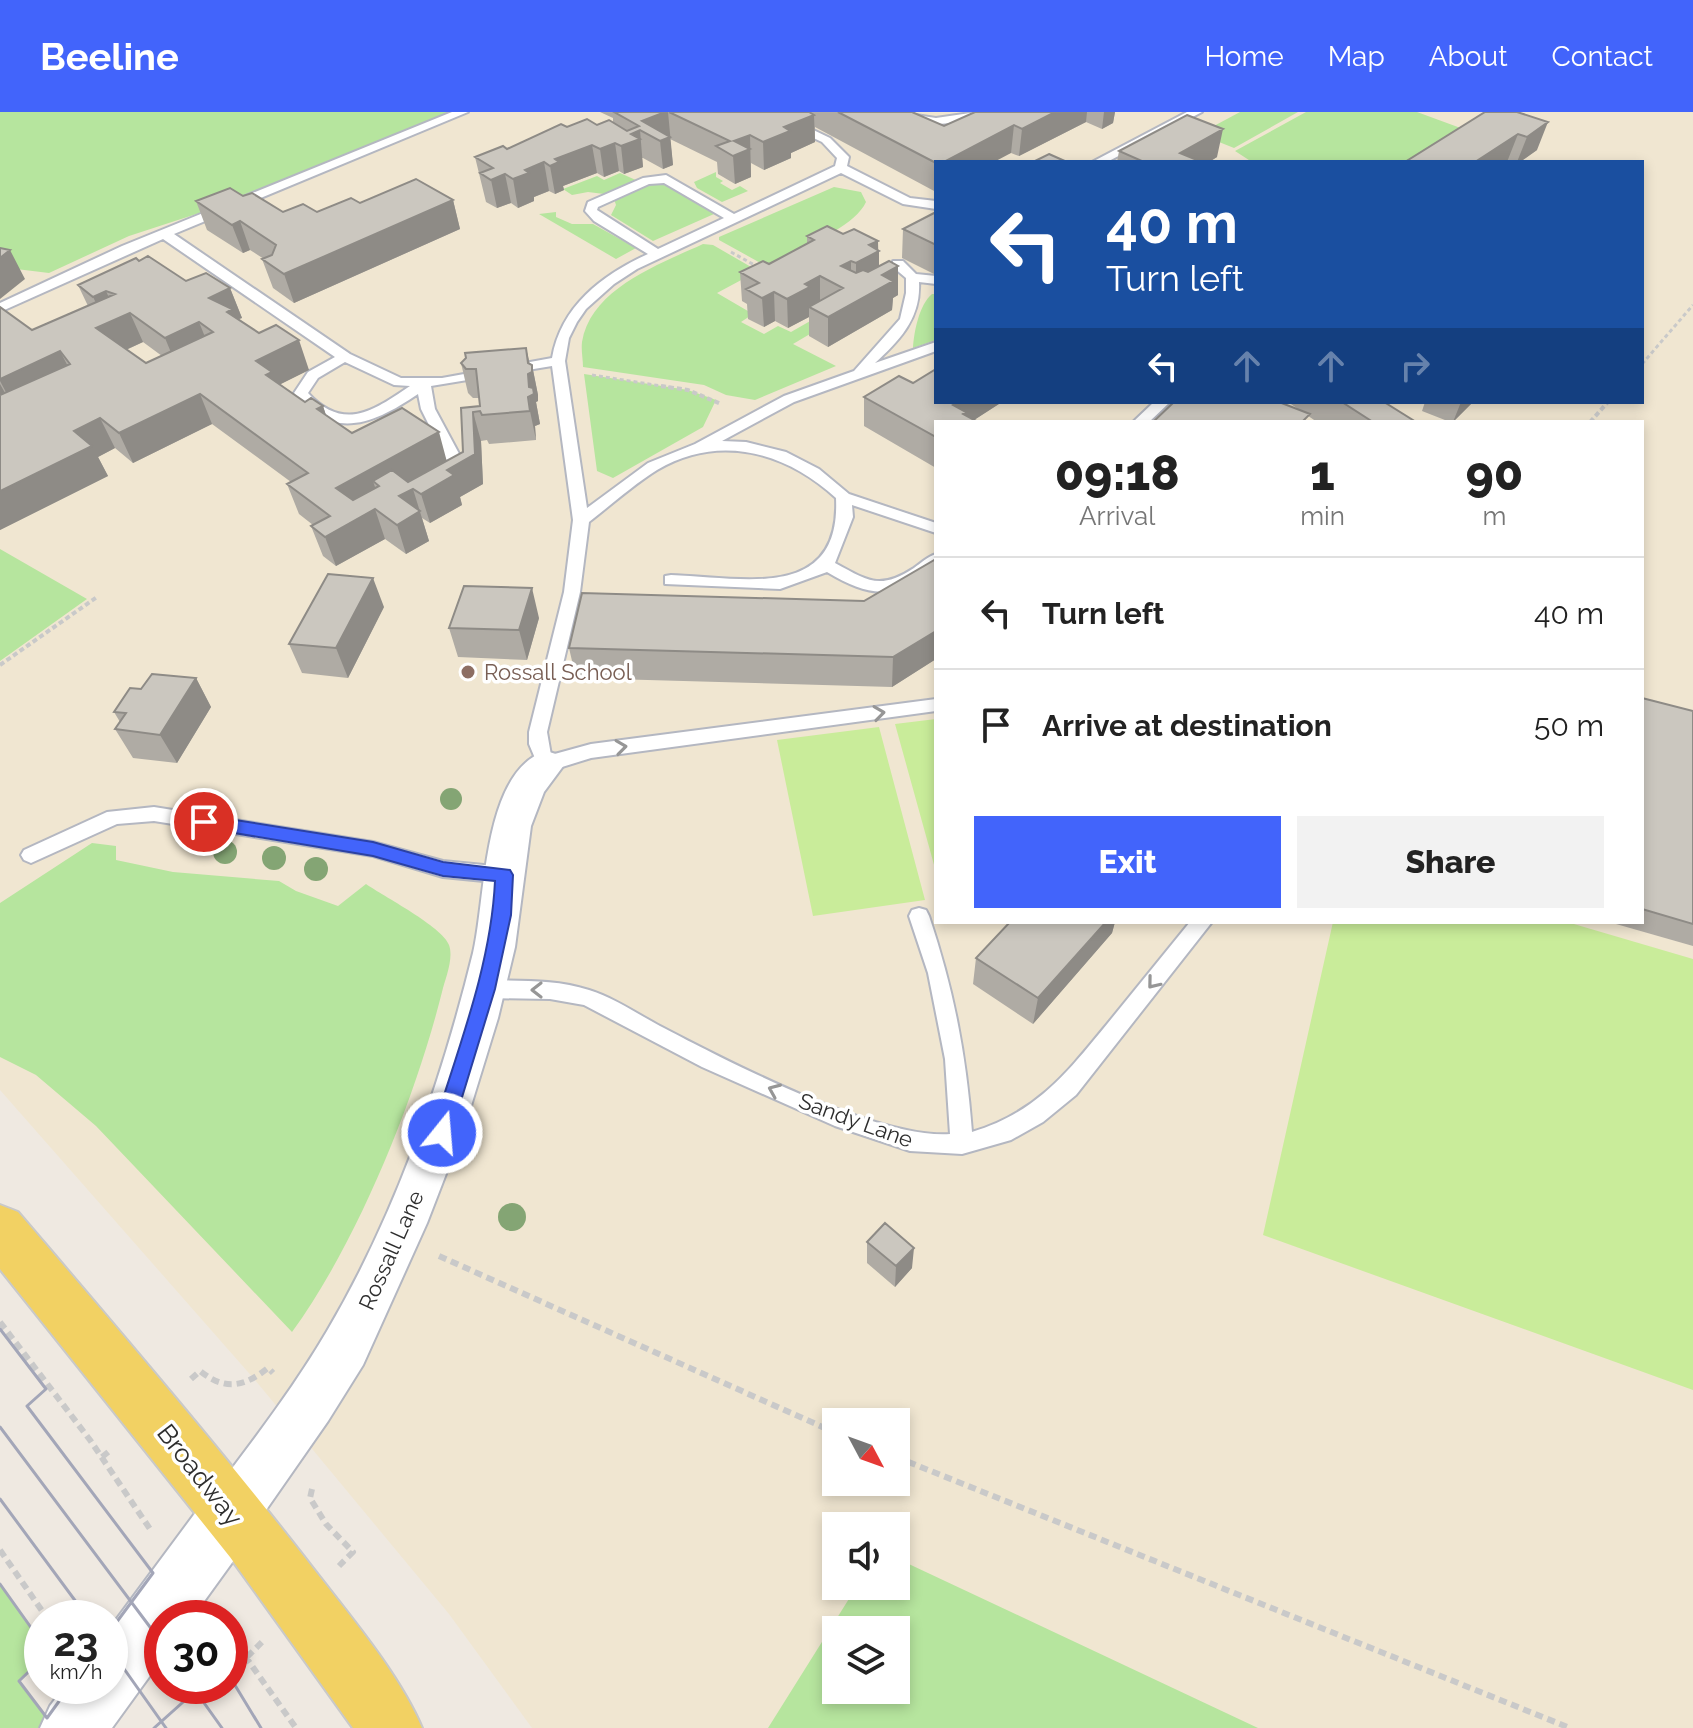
<!DOCTYPE html>
<style>
body{margin:0;font-family:Raleway,sans-serif;background:#f2f2f2;color:#222;height:100vh;display:flex;flex-direction:column;font-size:30px;white-space:nowrap}
*{box-sizing:border-box;margin:0}
p{font-size:26px;color:#767676}
.icon{flex:none;width:44px;height:44px;fill:none;stroke:currentColor;stroke-width:2;stroke-linecap:round;stroke-linejoin:round}
.map{position:relative;flex:1;overflow:hidden}
.panel{position:absolute;left:934px;top:308px;width:710px;height:504px;display:flex;flex-direction:column;background:#fff;border-radius:0px;box-shadow:0 4px 12px #0003}
.panel>*{flex:none}
.top-card{position:absolute;left:934px;top:48px;width:710px;height:244px;border-radius:0px;box-shadow:0 4px 12px #0003;background:#1a4fa0;color:#fff;overflow:hidden}
.needle{width:52px;rotate:131deg}
.tools{position:absolute;left:822px;top:1296px;display:grid;gap:16px}
.tools a{display:grid;place-items:center;width:88px;height:88px;border-radius:0px;background:#fff;box-shadow:0 4px 12px #0003;font-size:40px}
.speed{position:absolute;left:24px;top:1488px;display:flex;gap:16px;font-size:40px;font-weight:700;text-align:center}
.speed>*{display:grid;place-content:center;width:104px;height:104px;border-radius:50%;background:#fff;box-shadow:0 4px 12px #0003;line-height:1}
.speed small{font-size:20px;font-weight:400}
.speed .limit{border:12px solid #d22;background:#fff;color:#111}
.pin{position:absolute;display:grid;place-items:center;width:68px;height:68px;color:#fff;margin:-34px;border:4px solid #fff;border-radius:50%;box-shadow:0 2px 8px #0007}
.me{position:absolute;width:88px;margin:-44px;rotate:17deg;stroke-linejoin:round;filter:drop-shadow(0 0 6px #0008)}
.turn{display:flex;align-items:center;gap:28px;height:168px;padding:0 40px;font-size:36px}
.turn .icon{width:104px;height:104px;stroke-width:2.5}
.turn b{display:block;font-size:56px;line-height:68px}
.lanes{display:flex;align-items:center;height:76px;padding:0 40px;background:#0003;justify-content:center;gap:40px;direction:ltr}
.lanes .off{opacity:.35}
.eta{display:flex;justify-content:space-evenly;align-items:center;height:136px;text-align:center}
.eta b{font-size:48px;font-weight:800;line-height:56px}
.action{display:flex;gap:16px;margin-top:auto;padding:16px 40px}
.action a{flex:1;height:92px;border-radius:0px;background:#4264fb;color:#fff;font-size:32px;font-weight:800;line-height:92px;text-align:center}
.action a+a{background:#f2f2f2;color:#222}
ul{padding:0;list-style:none}
li{display:flex;align-items:center;gap:24px;height:112px;padding:0 40px;border-top:2px solid #e0e0e0}
li div{flex:1}
li b{display:block;font-size:30px}
li em{font-style:normal}
header{display:flex;align-items:center;gap:48px;box-sizing:border-box;height:112px;padding:0 40px;background:#4264fb;color:#fff}
header strong{font-size:38px}
nav{display:flex;gap:44px;margin-inline-start:auto;font-size:28px}
.map>svg:first-child{display:block}
.education{fill:#f0e6d1;fill-rule:evenodd}
.green{fill:#b6e59e;fill-rule:evenodd}
.pitch{fill:#c9ec9a}
.lines{fill:none;stroke-linecap:round;stroke-linejoin:round}
.lane-casing{stroke:#b4b7c1;stroke-width:4}
.street-casing{stroke:#b4b7c1;stroke-width:4}
.secondary-casing{stroke:#b4b7c1;stroke-width:4}
.primary-casing{stroke:#c9c9c9;stroke-width:4}
.path-far2{stroke:#c9c9c9;stroke-width:3;stroke-dasharray:4 3;stroke-linecap:butt}
.path-far1{stroke:#c9c9c9;stroke-width:4;stroke-dasharray:5 3;stroke-linecap:butt}
.path{stroke:#c9c9c9;stroke-width:6;stroke-dasharray:8 5;stroke-linecap:butt}
.lane{fill:#fff;fill-rule:evenodd}
.street{fill:#fff;fill-rule:evenodd}
.secondary{fill:#fff;fill-rule:evenodd}
.primary{fill:#f2d163;fill-rule:evenodd}
.tram{stroke:#a3a6b8;stroke-width:3}
.tree{fill:#84a574}
.wall{fill:#afaba4;fill-rule:evenodd}
.shaded-wall{fill:#8e8b86}
.building{fill:#cbc7bf;stroke:#8e8b86;stroke-width:2;fill-rule:evenodd}
.oneway{stroke:#969696}
.route{fill:#4264fb;stroke:#2b41a3;stroke-width:2}
.education-dot{fill:#8d6e63;stroke:#fff;stroke-width:3}
.labels{text-anchor:middle;dominant-baseline:central;stroke-width:7;stroke-linejoin:round;paint-order:stroke}
.education-label{font-size:22px;fill:#785e54;stroke:#fff;text-anchor:start}
.street-label{font-size:22px;fill:#2e2e2e;stroke:#fff}
.near-street-label{font-size:26px;fill:#2e2e2e;stroke:#fff}
</style>
<header>
<strong>Beeline</strong>
<nav><a>Home</a><a>Map</a><a>About</a><a>Contact</a></nav>
</header>
<div class="map">
<svg width="1693" height="1616" viewBox="0 0 1693 1616">
<rect width="100%" height="100%" fill="#efe9e1"/>
<path class="education" d="M0 0H1693V1616H532L449 1502 255 1268 0 978ZM936 50H1642V290H936ZM936 310H1642V810H936ZM836 1310H896V1370H836ZM836 1414H896V1474H836ZM836 1518H896V1578H836Z"/>
<path class="green" d="M0 0H449L227 92 129 124 49 161 0 155Z
M1240 0H1298L1234 36 1199 22Z
M1306 0H1417L1466 18 1418 50H1252L1235 39Z
M716 60V65L723 69 720 71 732 78 740 74 748 79 722 90 697 76 694 70Z
M620 61 638 69 604 82 588 80 572 83 563 77 597 64 604 68Z
M655 71 668 74 714 102 653 129 611 103 616 93 614 87Z
M834 75 861 80 866 90C854 117 792 140 766 154L719 128V125Z
M556 100V105L572 112H593L636 136 616 147 539 102Z
M703 132 713 133 758 159 717 181 753 202 741 210 764 222 778 214 791 220 819 204 837 206 793 232 836 254 755 288 726 283 704 273 583 255C583 247 581 238 582 230 591 176 660 152 703 132Z
M932 182H936V228L913 236C914 220 919 193 932 182Z
M584 262 688 278 716 288 703 315 613 366 597 359Z
M0 437 87 487 0 549Z
M92 731 116 734V748L173 760 279 769 296 779 338 794 366 772C383 784 443 815 449 833 454 847 445 867 442 880 415 988 357 1131 292 1220L96 1014 36 963 0 945V791Z
M896 1446 1258 1616H768L857 1474H896ZM836 1518H896V1578H836Z
M0 1472 42 1531V1547L19 1569 47 1606 38 1616H0Z"/>
<path class="pitch" d="M936 607V760L895 612Z
M879 615 925 788 813 804 777 628Z
M1333 810H1567L1693 847V1278L1263 1123Z"/>
<g class="lines">
<g class="lane-casing">
<path id="lane" d="M452 0H468L174 122 350 242 401 266H442L552 246C561 194 602 163 648 142L594 109 585 99 588 90 643 66 666 63 734 102 835 54 837 46 822 30 773 7 737 0 780 2 830 26 849 45 847 54 910 86 936 89V97L903 92 841 61 637 157 614 172 586 197 577 210 569 226 565 249 587 396 648 351 695 332 784 284 854 259 900 207 906 181V166L893 155V149H903L916 162 936 164V172L919 170C921 206 900 228 875 251L936 230V239L794 290 722 329 746 330 786 340 819 357 849 382 936 411V421L852 393 853 405 835 451C867 468 879 479 914 456 921 451 927 445 936 442V455C894 488 871 486 827 460L780 477 665 472V464L671 463C741 465 841 491 836 386 786 340 719 321 657 358 633 373 611 393 589 410L580 480 547 620 551 643 591 632 936 587V599L591 646 546 660 540 658 529 632V620L564 480 573 408 552 254 431 274 435 297 464 351 450 372 445 374 437 369 448 351 421 297 418 282C374 312 332 330 294 281L308 260 335 245 163 127 0 200V191L122 134ZM664 71 724 106 658 137 597 98 598 95 649 72ZM345 250 394 273 410 274C373 299 344 320 308 281L318 266Z
M895 0 936 6 977 0C955 16 917 16 895 0Z
M1187 0H1202L1107 50H1092Z
M1154 290H1170L1149 310H1133Z
M154 695 373 730 443 749 504 755 511 758 514 763 511 768 504 771 443 765 373 744 154 709 117 712 31 751 24 748 21 743 24 738 107 700Z
M919 796 926 798 929 804C954 879 966 942 972 1020 1039 1000 1070 957 1112 906 1138 874 1164 842 1190 810H1212L1076 983 1043 1010 1011 1028 962 1042 910 1039 835 1014 702 955 584 893 550 887 486 886 479 883 476 877 479 871 486 868C521 869 556 867 589 878 614 886 636 901 660 914 727 949 877 1027 950 1022L945 947 928 861 909 804 912 798Z"/>
</g>
<g class="street-casing">
<path id="street" d="M546 639 559 643 564 653 544 680 531 714 515 835 498 906 466 1010 427 1111 363 1253 328 1309 250 1421 231 1428 212 1421 205 1402 212 1383C252 1330 293 1277 327 1219 395 1104 441 971 473 841 486 788 482 659 546 639Z"/>
</g>
<g class="secondary-casing">
<path id="secondary" d="M231 1373 252 1381 260 1402 252 1423 192 1506H162V1547L112 1616H40L50 1594 65 1574H110V1516L210 1381Z"/>
</g>
<g class="primary-casing">
<path id="primary" d="M0 1093 18 1100C115 1214 213 1328 305 1446 343 1496 398 1559 422 1616H353L230 1445 0 1157Z"/>
</g>
<path class="path-far2" d="M731 140 758 155
M1642 252 1693 193
M592 263 674 276"/>
<path class="path-far1" d="M661 274 688 278 721 292
M1590 310 1608 290
M0 553 97 485"/>
<path class="path" d="M439 1144 836 1321
M0 1210 90 1328 152 1420
M191 1267 200 1259C225 1279 244 1275 268 1256L273 1261
M102 1345 112 1337
M896 1345 1570 1616
M312 1377 310 1386 326 1412 353 1440 339 1454
M0 1438 47 1506
M230 1523 296 1616
M247 1545 264 1528"/>
<use href="#lane" class="lane"/>
<use href="#street" class="street"/>
<use href="#secondary" class="secondary"/>
<use href="#primary" class="primary"/>
<path class="tram" d="M0 1217 46 1277 27 1294 153 1461 110 1519
M0 1315 162 1531
M0 1387 88 1506
M0 1472 42 1531
M110 1537 166 1616
M42 1547 19 1569 47 1606 70 1574
M230 1565 261 1616
M192 1574 222 1616
M154 1616 201 1574"/>
</g>
<g class="tree">
<circle cx="451" cy="687" r="11"/>
<circle cx="225" cy="740" r="12"/>
<circle cx="274" cy="746" r="12"/>
<circle cx="316" cy="757" r="12"/>
<circle cx="512" cy="1105" r="14"/>
</g>
<path class="wall" d="M600 0H912L944 14 975 0H1115L1113 11 1102 17 1086 10 1019 44 1011 41 936 50V80L815 15V30L791 41V46L764 58 751 51V65L735 72 718 62 717 50 670 27 673 53 663 57 643 46H642L643 55 624 62 619 59 604 65 597 61 563 74 564 78 555 82 549 79 534 85V89L518 96 511 91 497 96 486 90 475 45 507 37 567 15 613 11V6Z
M1517 0 1537 38 1520 50H1405Z
M1119 39 1217 45 1209 50H1117Z
M243 84 283 100H317L360 91 453 88 460 117 294 191 273 176 262 147H264L250 138 243 141 207 118 196 89Z
M936 100V163L902 146 903 117Z
M843 122 878 129 879 155 898 154V183L893 186 892 198 828 235 809 224V205L788 216 775 209 764 215 748 207 747 192 742 189 740 160 769 152 807 132V124Z
M139 149 186 169 230 176 242 206 239 207 309 258 280 272 305 290 323 294 326 304 352 321 447 349 463 340 461 296 480 294 479 286H473L468 281 461 251 526 236 530 252 532 253 538 283V289L536 290 540 312 535 314 536 328 489 332 487 328 481 329 483 372 460 385 462 393 430 411 422 406 429 429 406 442 385 427 336 454 323 444 311 414 313 413 299 402 287 372 291 370 212 312 133 351 115 336 98 345 108 364 0 418V195L32 218 88 194 78 173ZM143 230 162 244 146 251 126 238Z
M913 271 936 290H1002L974 308 936 310V356L864 314V285Z
M1288 290H1384L1416 310H1317Z
M1425 290H1473L1453 310H1450L1422 299Z
M936 447V547L892 575 576 566 569 536 864 489Z
M384 495 348 566 302 561 289 532Z
M539 506 527 548 458 545 449 516Z
M196 566 211 595 177 651 133 646 115 617 120 610 114 600 141 577Z
M1642 586 1693 599V834L1609 810H1642Z
M1010 810H1115L1112 821 1033 912 973 872 976 846Z
M867 1130 912 1156 895 1175 867 1151Z"/>
<path class="shaded-wall" d="M665 0H668L673 53 663 57 660 29 642 9Z
M1055 0H1087L1086 10 1019 44 1022 17Z
M1104 0H1115L1113 11 1102 17Z
M814 3 815 30 791 41V46L764 58 763 30 784 15Z
M1548 10 1537 38 1520 50H1517L1527 25Z
M1014 13 1011 41 994 50H944Z
M1223 17 1217 45 1209 50H1179L1180 41Z
M640 18 643 55 624 62 621 34 631 22Z
M1518 22 1507 50H1475Z
M750 23 751 65 735 72 733 44 734 29Z
M615 31 619 59 604 65 600 37Z
M592 33 597 61 563 74 564 78 555 82 550 54 555 47Z
M544 50 549 79 534 85V89L518 96 513 67 525 58Z
M505 62 511 91 497 96 491 68Z
M453 88 460 117 294 191 284 162Z
M240 109 250 138 243 141 232 113Z
M878 129V140L879 139V168L856 180V151L869 133Z
M10 138 25 167 0 187V146Z
M851 149V178L841 154Z
M898 154V183L893 186 892 198 828 235V205L882 163Z
M820 164V193L809 195V205L788 216 787 187 805 172Z
M230 176 242 206 236 208 209 186Z
M106 179 118 206 130 201 143 230 110 245 96 216 106 211 93 185Z
M774 180 775 209 764 215 762 186Z
M199 210 211 240 177 255 165 226Z
M299 228 309 258 277 274 283 290 256 249Z
M526 236 531 260 532 253 538 283V289L536 290 540 312 535 314 536 328 530 299Z
M60 239 75 268 15 297 0 269V267Z
M0 272 13 295 0 291Z
M200 282 212 312 133 351 119 321Z
M958 290H1002L971 310 953 293Z
M1461 290H1473L1453 310Z
M323 294 333 324 317 297Z
M473 300 481 329 483 372 460 385 462 393 430 411 421 382 447 358 475 342Z
M100 306 115 336 98 345 108 364 0 418V379L74 319Z
M439 320 447 350 383 385 379 374 373 369 379 387 347 405 336 376Z
M413 377 429 429 406 442 397 413 399 384Z
M375 397 385 427 336 454 325 425Z
M373 466 384 495 348 566 336 536Z
M532 476 539 506 527 548 519 518Z
M936 519V547L892 575 893 545Z
M196 566 211 595 177 651 160 623Z
M1106 810H1115L1112 821 1033 912 1038 886Z
M914 1136 912 1156 895 1175 896 1154Z"/>
<path class="building" d="M614 0H665L642 9 670 25 660 29 640 18 631 22 640 27 621 34 615 31 600 37 592 33 555 47 559 50 550 54 544 50 525 58 529 61 513 67 505 62 491 68 480 61 493 56 475 45 503 34 507 37 561 12 567 15 587 7 597 13 609 8 627 19 639 14Z
M669 0H809L814 3 784 15 790 19 763 30 750 23 734 29 750 37 733 44 716 34 730 29Z
M838 0H912L944 14 975 0H1055L1022 17 1014 13 944 50H936V51Z
M1485 0H1517L1548 10 1527 25 1518 22 1475 50H1405Z
M1187 3 1223 17 1180 41 1202 50H1144L1119 39Z
M1049 42 1067 50H1033Z
M416 67 453 88 284 162 262 147 272 143 276 133 240 109 232 113 196 89 230 76 243 84 252 81 283 100 303 92 317 100 351 86 360 91Z
M936 100V133L903 117Z
M827 114 843 122 854 117 878 129 869 133 879 139 856 151 851 149 841 154 856 161 863 158 868 160 889 149 898 154 882 163 893 169 828 205 809 195 843 176 820 164 805 172 810 175 787 187 774 180 762 186 746 177 759 171 740 160 763 149 769 152 814 128 807 124Z
M0 136 10 138 0 146Z
M148 144 186 169 206 161 230 176 209 186 232 197 227 200 259 221 276 213 299 228 256 249 272 260 266 263 305 290 311 286 323 294 317 297 352 321 402 296 439 320 336 376 353 388 379 374 373 369 392 358 408 370 463 340 461 296 480 294 476 257H466L461 251 466 246 465 241 526 236 528 251 532 253V260L528 262 529 275 533 276 534 282 528 285 530 299 482 303 480 299 473 300 475 342 447 358 454 363 421 382 413 377 399 384 420 399 397 413 375 397 325 425 311 414 330 404 287 372 308 361 200 282 119 321 100 306 74 319 92 334 0 379V283L70 252 60 239 0 267V195L32 218 115 182 106 179 93 185 78 173 136 146 139 149ZM130 201 165 226 199 210 213 220 146 251 96 216Z
M936 257V290H958L953 293 966 300 963 302 978 310H936V325L864 285 899 264 913 271Z
M1174 290H1279L1310 302 1302 310H1153Z
M1342 290H1384L1416 310H1373Z
M936 447V519L893 545 569 536 582 481 864 489Z
M328 462 373 466 336 536 289 532Z
M464 474 532 476 519 518 449 516Z
M152 562 196 566 160 623 115 617 126 601 114 600 130 576 141 577Z
M1642 586 1693 599V812L1642 797Z
M1010 810H1106L1038 886 976 846Z
M885 1111 914 1136 896 1154 867 1130Z"/>
<defs><path id="oneway-chevron" d="M-2-3.5L2.5 0L-2 3.5" fill="none" stroke-width="1.6" stroke-linecap="round" stroke-linejoin="round" transform="scale(2)"/></defs>
<g class="oneway">
<use href="#oneway-chevron" transform="translate(879 601) rotate(-8)"/>
<use href="#oneway-chevron" transform="translate(621 635) rotate(-8)"/>
<use href="#oneway-chevron" transform="translate(1153 871) rotate(129)"/>
<use href="#oneway-chevron" transform="translate(537 878) rotate(-180)"/>
<use href="#oneway-chevron" transform="translate(774 978) rotate(-157)"/>
</g>
<path class="route" d="M204 703 373 730 443 750 510 758 513 763 511 803 495 877 449 1028 442 1030 435 1028 432 1021C457 939 491 855 495 769L443 764 373 744 204 716 196 710Z"/>
<circle class="education-dot" cx="468" cy="560" r="8"/>
<g class="labels">
<g class="education-label">
<text x="484" y="560">Rossall School</text>
</g>
<g class="street-label">
<text transform="translate(856 1008) rotate(20)">Sandy Lane</text>
<text transform="translate(391 1138) rotate(-66)">Rossall Lane</text>
</g>
<g class="near-street-label">
<text transform="translate(200 1363) rotate(52)">Broadway</text>
</g>
</g>
</svg>
<div class="tools">
<a><svg class="needle" viewBox="-14 -14 28 28"><path d="M0-13l5 13h-10z" fill="#e53935"/><path d="M0 13l5-13h-10z" fill="#767676"/></svg></a>
<a><svg class="icon" aria-label="sound" viewBox="0 0 24 24"><path d="M4 9h4l5-4v14l-5-4H4zM17 9q2 3 0 6"/></svg></a>
<a><svg class="icon" aria-label="layers" viewBox="0 0 24 24"><path d="M12 4l9 5-9 5-9-5zM3 14l9 5 9-5"/></svg></a>
</div>
<div class="speed"><div>23<small>km/h</small></div><div class="limit">30</div></div>
<div class="pin" style="left:204px;top:710px;background:#d93025"><svg class="icon" aria-label="arrive" viewBox="0 0 24 24"><path d="M6 21V4h12l-3 4 3 4H6"/></svg></div>
<svg class="me" style="left:442px;top:1021px" viewBox="-20 -20 40 40"><circle r="17" fill="#4264fb" stroke="#fff" stroke-width="3"/><path d="M0-11L8 9 0 5-8 9z" fill="#fff"/></svg>
<div class="top-card">
<div class="turn"><svg class="icon" aria-label="left" viewBox="0 0 24 24"><path d="M17 20v-9H6M10 6l-5 5 5 5"/></svg><div><b>40 m</b>Turn left</div></div>
<div class="lanes"><svg class="icon" aria-label="left" viewBox="0 0 24 24"><path d="M17 20v-9H6M10 6l-5 5 5 5"/></svg><svg class="icon off" aria-label="ahead" viewBox="0 0 24 24"><path d="M12 20V5M6 11l6-6 6 6"/></svg><svg class="icon off" aria-label="ahead" viewBox="0 0 24 24"><path d="M12 20V5M6 11l6-6 6 6"/></svg><svg class="icon off" aria-label="right" viewBox="0 0 24 24"><path d="M7 20v-9h11M14 6l5 5-5 5"/></svg></div>
</div>
<section class="panel">
<div class="eta">
<div><b>09:18</b><p>Arrival</p></div>
<div><b>1</b><p>min</p></div>
<div><b>90</b><p>m</p></div>
</div>
<ul>
<li><svg class="icon" aria-label="left" viewBox="0 0 24 24"><path d="M17 20v-9H6M10 6l-5 5 5 5"/></svg><div><b>Turn left</b></div><em>40 m</em></li>
<li><svg class="icon" aria-label="arrive" viewBox="0 0 24 24"><path d="M6 21V4h12l-3 4 3 4H6"/></svg><div><b>Arrive at destination</b></div><em>50 m</em></li>
</ul>
<div class="action"><a>Exit</a><a>Share</a></div>
</section>
</div>
